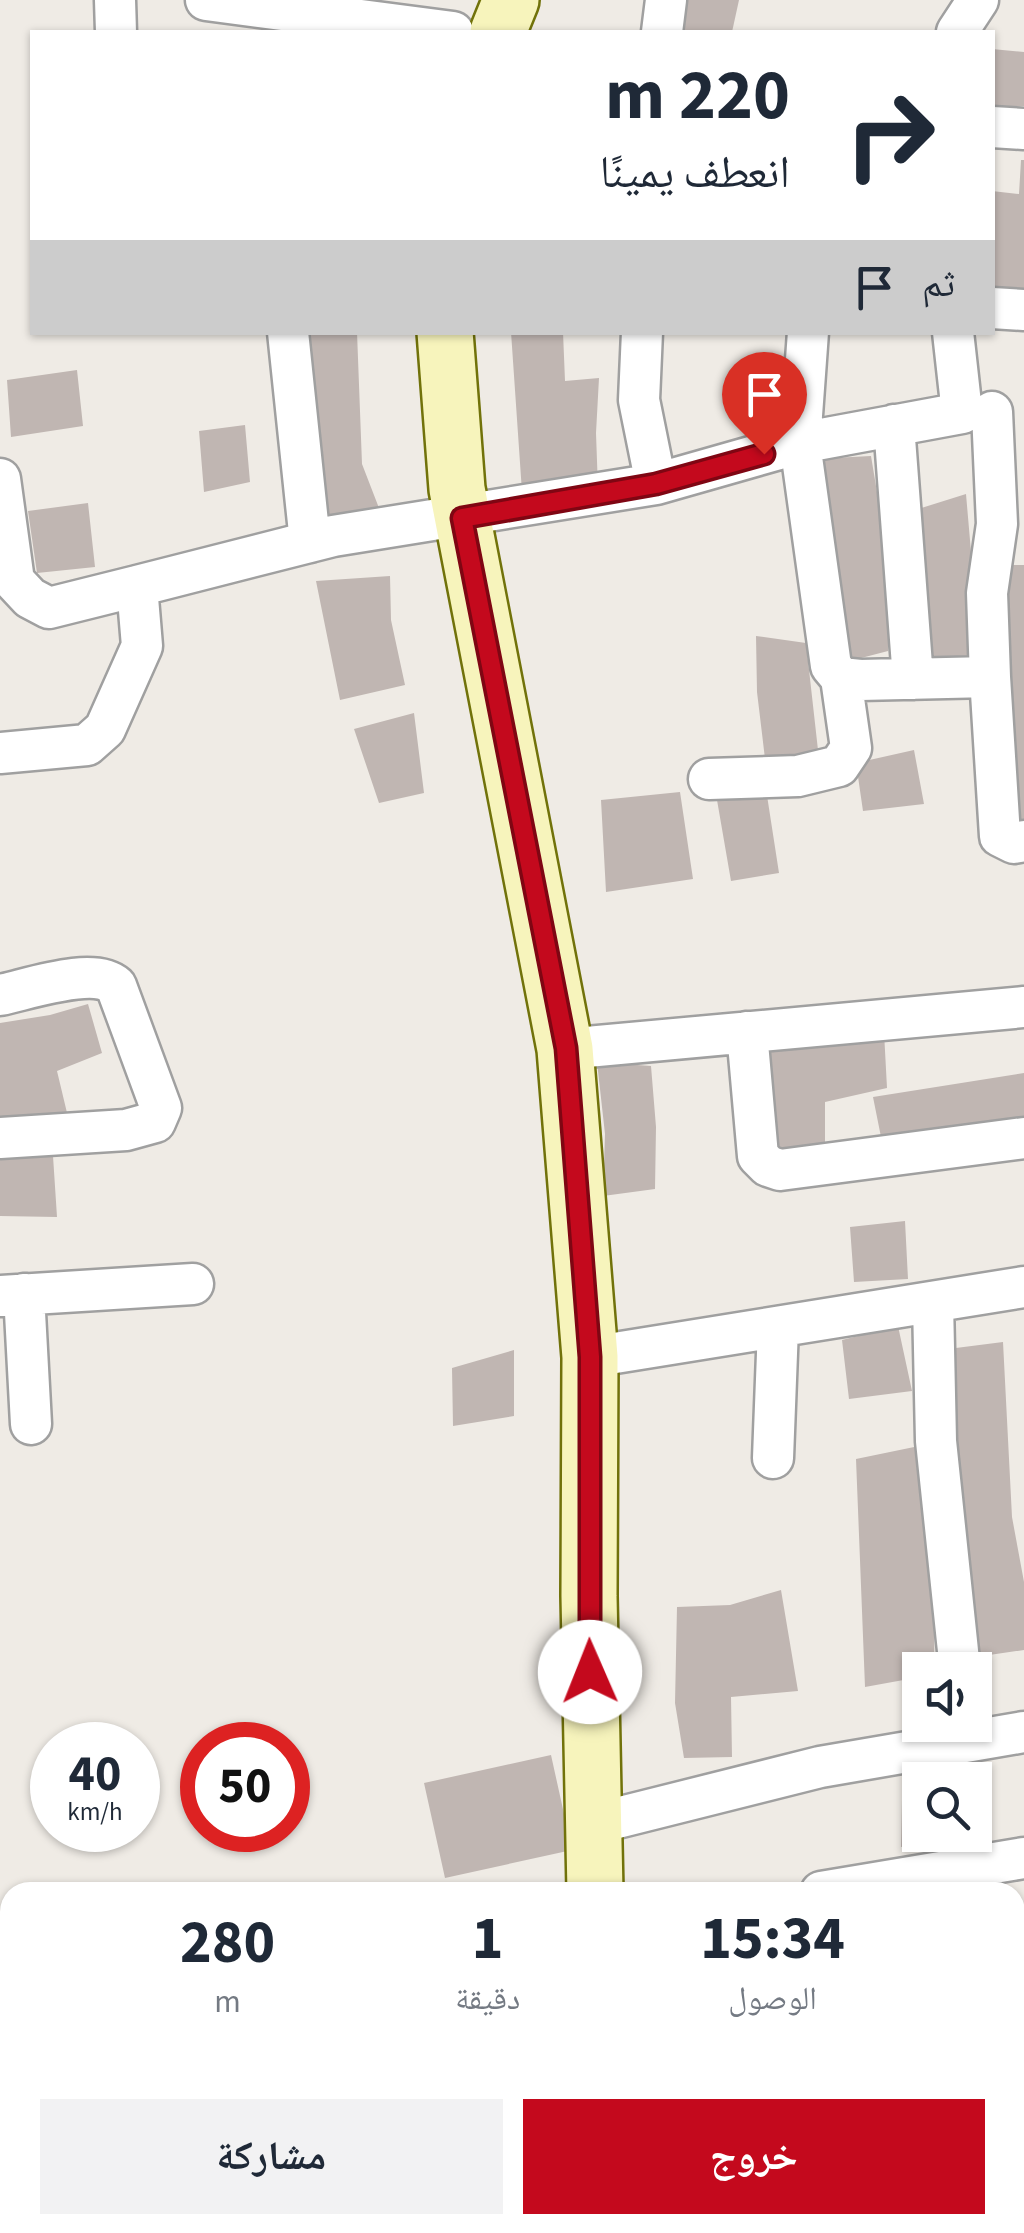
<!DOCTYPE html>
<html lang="ar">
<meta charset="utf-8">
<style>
body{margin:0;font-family:"Source Sans 3","Noto Naskh Arabic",sans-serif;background:#f2f2f3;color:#1f2937;direction:rtl;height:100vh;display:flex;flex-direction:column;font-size:38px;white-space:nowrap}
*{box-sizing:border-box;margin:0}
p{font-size:32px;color:#747a83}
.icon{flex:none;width:55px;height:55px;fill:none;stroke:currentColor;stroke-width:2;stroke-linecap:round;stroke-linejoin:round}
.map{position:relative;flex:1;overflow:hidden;direction:ltr}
.details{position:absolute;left:0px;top:1882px;width:1025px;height:352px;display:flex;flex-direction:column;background:#fff;border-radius:30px 30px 0 0;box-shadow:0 2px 8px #0004;direction:rtl}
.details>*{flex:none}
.banner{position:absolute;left:30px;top:30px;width:965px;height:305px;border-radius:0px;box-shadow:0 2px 8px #0004;direction:rtl;background:#fff;color:#1f2937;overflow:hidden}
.tools{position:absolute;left:902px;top:1652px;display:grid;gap:20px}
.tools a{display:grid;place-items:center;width:90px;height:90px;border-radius:0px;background:#fff;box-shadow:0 2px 8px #0004;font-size:50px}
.speed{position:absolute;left:30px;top:1722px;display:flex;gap:20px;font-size:50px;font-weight:700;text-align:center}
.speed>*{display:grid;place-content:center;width:130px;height:130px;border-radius:50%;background:#fff;box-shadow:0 2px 8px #0004;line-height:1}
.speed small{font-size:25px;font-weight:400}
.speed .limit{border:15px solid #d22;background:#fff;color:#111}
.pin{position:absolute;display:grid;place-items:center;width:85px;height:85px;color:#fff;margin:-102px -42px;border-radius:50% 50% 50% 0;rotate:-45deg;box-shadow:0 0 10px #0007}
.pin .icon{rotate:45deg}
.me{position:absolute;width:110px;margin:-55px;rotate:359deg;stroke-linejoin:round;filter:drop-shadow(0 0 8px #0008)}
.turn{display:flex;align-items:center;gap:35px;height:210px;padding:0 40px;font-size:45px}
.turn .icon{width:130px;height:130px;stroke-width:2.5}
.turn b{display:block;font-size:70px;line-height:85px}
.then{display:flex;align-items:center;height:95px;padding:0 40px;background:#0003;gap:20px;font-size:38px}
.eta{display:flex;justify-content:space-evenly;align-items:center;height:170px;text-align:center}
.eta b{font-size:60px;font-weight:700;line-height:70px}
.action{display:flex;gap:20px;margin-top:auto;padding:20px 40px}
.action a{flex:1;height:115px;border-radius:0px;background:#c4091d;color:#fff;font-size:40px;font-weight:700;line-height:115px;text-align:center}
.action a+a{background:#f2f2f3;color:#1f2937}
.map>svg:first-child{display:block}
.building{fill:#c0b6b2}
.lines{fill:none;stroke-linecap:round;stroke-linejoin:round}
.minor-casing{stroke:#a0a0a0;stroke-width:45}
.secondary-casing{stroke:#71720a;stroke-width:60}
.minor{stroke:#fff;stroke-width:40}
.secondary{stroke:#f7f4bc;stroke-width:55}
.route-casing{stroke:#7f0613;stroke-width:25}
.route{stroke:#c4091d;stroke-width:18}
</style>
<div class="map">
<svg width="1024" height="2233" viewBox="0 0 1024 2233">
<rect width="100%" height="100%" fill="#efebe5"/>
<path class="building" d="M681 0H739L732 32H675Z
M992 49 1024 52V106L992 109Z
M1021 160H1024V289L992 295V191L1019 194Z
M292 332H357L362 464 384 521 313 528Z
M511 332H563L565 381 599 378 596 433 598 489 522 492Z
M77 370 83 426 11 437 7 380Z
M245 425 250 482 204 492 199 431Z
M871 456 889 564 888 651 838 664 814 459Z
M966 494 977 621 984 659 922 663 915 510Z
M88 503 95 567 37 573 28 511Z
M997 565H1024V826L1010 827Z
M390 576 391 620 405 685 340 700 316 581Z
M756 636 806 643 819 759 766 767 757 692Z
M414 713 424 793 379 803 354 729Z
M914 750 924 804 863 811 856 763Z
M766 789 779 873 731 881 717 800Z
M680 792 693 879 606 892 601 800Z
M88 1004 102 1053 57 1071 68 1117 0 1124V1023L50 1015Z
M884 1032 887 1088 825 1102V1148L766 1150 755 1048Z
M597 1062 651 1066 656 1127 655 1189 603 1196 605 1134Z
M1024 1073V1128L882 1142 873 1097Z
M53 1156 57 1217 0 1216V1160Z
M905 1221 908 1279 854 1282 850 1227Z
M898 1326 912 1391 849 1399 842 1340Z
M1003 1342 1012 1517 1024 1582V1650L969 1658 948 1349Z
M514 1350V1416L453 1426 452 1368Z
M919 1446 935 1584 934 1670H920V1677L865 1687 856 1459Z
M781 1590 798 1691 731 1697 732 1757 684 1758 675 1703 677 1607 730 1605Z
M947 1750 950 1780H920V1835H956L957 1839 901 1847 903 1753Z
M551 1755 572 1850 445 1878 424 1783Z
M1015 2179H1024V2232L939 2228V2225H1015Z"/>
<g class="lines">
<g class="minor-casing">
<path id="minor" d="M115 0 116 32
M206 0 453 32
M662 32 666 0
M957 32 978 0
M992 127 1024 129
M992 308 1024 310
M288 332 310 542
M642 332 639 400 656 484
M808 332 800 443 831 666 841 678 860 680 990 677 1000 836 1014 843 1024 841
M894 425 913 679
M0 479 14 581 30 598 49 608 137 586
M990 677 987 593 997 524 992 412
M0 753 87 745 105 729 142 646 137 586 333 536 656 484 800 443 962 413 953 332
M709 779 798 776 839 766 851 748 841 678
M0 995C29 989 94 966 116 986L161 1108 155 1122 126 1130 0 1138
M747 1032 758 1156 768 1166 780 1170 1024 1138
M565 1049 1024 1007
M24 1294 31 1424
M0 1296 193 1284
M933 1302 936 1441 960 1670
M590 1357 1024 1287
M773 1458 778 1327
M593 1824 820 1767 1024 1732
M821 1892 1024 1858
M1015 2045 1024 2043
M0 2232 9 2233
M166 2233 270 2226"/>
</g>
<g class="secondary-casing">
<path id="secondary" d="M498 32 511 0
M445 332 457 489 565 1049 590 1357 589 1596 595 1892
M637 2225 639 2233"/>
</g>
<use href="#minor" class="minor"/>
<use href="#secondary" class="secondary"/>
</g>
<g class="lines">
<g class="route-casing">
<path id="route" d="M590 1672V1357L566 1048 462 518 656 484 764 454"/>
</g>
<use href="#route" class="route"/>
</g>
</svg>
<div class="tools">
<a><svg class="icon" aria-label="sound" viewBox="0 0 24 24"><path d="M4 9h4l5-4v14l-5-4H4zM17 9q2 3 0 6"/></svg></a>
<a><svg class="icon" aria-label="search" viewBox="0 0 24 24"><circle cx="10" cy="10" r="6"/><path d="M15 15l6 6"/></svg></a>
</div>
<div class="speed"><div>40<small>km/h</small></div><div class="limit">50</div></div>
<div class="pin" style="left:764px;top:454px;background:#d93025"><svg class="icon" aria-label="arrive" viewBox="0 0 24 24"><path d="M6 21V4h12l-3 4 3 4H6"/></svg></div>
<svg class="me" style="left:590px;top:1672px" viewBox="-20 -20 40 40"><circle r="19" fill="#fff"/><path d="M0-13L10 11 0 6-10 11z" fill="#c4091d"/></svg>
<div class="banner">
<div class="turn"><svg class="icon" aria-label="right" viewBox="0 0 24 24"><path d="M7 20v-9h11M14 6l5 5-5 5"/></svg><div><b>220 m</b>انعطف يمينًا</div></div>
<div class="then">ثم<svg class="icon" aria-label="arrive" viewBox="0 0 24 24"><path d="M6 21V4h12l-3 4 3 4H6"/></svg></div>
</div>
<section class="details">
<div class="eta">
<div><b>15:34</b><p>الوصول</p></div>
<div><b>1</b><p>دقيقة</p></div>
<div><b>280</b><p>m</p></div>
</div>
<div class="action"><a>خروج</a><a>مشاركة</a></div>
</section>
</div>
